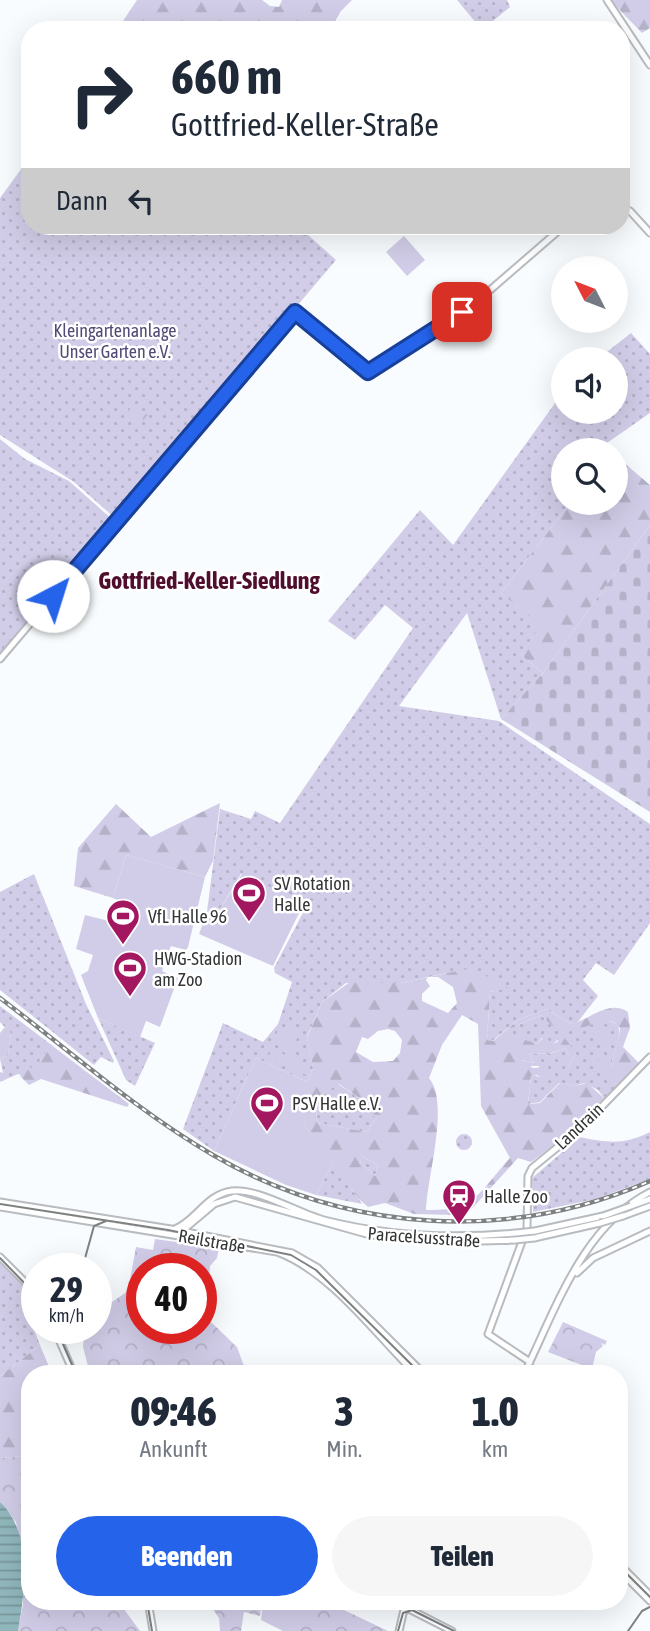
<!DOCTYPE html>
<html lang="de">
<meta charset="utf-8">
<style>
body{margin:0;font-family:"Asap Condensed",sans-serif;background:#f6f6f7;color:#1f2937;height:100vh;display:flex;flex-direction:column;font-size:26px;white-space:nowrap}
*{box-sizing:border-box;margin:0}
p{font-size:23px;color:#747a83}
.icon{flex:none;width:38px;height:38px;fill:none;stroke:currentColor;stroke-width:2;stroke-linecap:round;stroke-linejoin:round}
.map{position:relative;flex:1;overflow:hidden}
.side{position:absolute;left:21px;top:1365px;width:607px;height:245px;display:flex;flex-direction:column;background:#fff;border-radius:28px;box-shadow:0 7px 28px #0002}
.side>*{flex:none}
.top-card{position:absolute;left:21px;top:21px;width:609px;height:214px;border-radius:28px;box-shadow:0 7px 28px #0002;background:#fff;color:#1f2937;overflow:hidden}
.needle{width:46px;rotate:312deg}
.tools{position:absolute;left:551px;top:256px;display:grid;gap:14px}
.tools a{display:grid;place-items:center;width:77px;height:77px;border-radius:50%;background:#fff;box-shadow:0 7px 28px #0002;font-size:35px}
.speed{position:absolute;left:21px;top:1253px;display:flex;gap:14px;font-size:35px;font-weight:700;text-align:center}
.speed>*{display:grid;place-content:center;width:91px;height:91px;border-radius:50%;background:#fff;box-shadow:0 7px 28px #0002;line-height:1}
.speed small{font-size:18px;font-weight:400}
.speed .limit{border:10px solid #d22;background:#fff;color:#111}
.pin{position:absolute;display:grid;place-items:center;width:60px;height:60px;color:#fff;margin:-30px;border-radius:14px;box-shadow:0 4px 10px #0006}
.me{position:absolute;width:77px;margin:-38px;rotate:40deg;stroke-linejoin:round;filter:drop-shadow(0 0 5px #0008)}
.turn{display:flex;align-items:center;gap:24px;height:147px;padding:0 35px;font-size:32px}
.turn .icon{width:91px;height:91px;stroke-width:2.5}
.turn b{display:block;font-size:49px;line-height:60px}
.then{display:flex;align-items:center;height:66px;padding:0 35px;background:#0003;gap:14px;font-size:26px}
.eta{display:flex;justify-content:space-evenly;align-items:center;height:119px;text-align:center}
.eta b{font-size:42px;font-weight:800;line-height:49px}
.cta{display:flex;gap:14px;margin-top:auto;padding:14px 35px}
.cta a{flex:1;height:80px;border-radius:42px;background:#2563eb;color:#fff;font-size:28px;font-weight:800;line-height:80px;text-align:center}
.cta a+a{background:#f6f6f7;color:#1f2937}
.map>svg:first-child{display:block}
.grass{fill:url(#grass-dots)}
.forest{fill:url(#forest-firs);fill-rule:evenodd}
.cemetery{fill:url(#cemetery-stones)}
.park{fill:url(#park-crowns);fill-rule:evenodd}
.pitch{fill:#d1cde8}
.water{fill:url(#water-rules)}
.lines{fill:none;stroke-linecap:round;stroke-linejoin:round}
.secondary-casing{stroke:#b8bcc0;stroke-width:9}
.secondary{stroke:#fff;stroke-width:5}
.tram{stroke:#7e8182;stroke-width:2}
.rail-casing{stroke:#7e8182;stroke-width:4.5}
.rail{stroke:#fff;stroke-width:2;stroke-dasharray:5;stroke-linecap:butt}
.secondary-bridge-casing{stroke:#b8bcc0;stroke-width:9;stroke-linecap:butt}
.secondary-bridge{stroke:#fff;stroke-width:5}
.route-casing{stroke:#184099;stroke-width:18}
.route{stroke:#2563eb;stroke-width:12}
.labels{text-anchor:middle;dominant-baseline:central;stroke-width:5;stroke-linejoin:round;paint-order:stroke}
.park-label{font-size:18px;fill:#524a76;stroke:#fff}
.poi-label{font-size:18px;fill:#333536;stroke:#fff;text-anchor:start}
.street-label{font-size:18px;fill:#333536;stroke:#fff}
.district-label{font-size:24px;font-weight:bold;fill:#4f0e2e;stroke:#fff}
</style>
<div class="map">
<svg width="650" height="1631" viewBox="0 0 650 1631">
<defs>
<pattern id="grass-dots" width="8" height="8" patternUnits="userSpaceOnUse" patternTransform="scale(1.75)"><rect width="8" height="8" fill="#d1cde8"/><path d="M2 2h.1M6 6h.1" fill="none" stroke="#b4b1c8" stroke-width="1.8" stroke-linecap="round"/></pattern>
<pattern id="forest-firs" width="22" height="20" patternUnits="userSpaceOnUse" patternTransform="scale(1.75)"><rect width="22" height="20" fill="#d1cde8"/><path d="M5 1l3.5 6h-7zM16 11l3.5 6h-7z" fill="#b4b1c8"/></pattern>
<pattern id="cemetery-stones" width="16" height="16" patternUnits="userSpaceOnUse" patternTransform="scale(1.75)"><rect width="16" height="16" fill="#d1cde8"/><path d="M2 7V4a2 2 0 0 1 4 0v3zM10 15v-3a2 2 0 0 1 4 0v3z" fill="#b4b1c8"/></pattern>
<pattern id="park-crowns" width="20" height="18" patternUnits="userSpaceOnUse" patternTransform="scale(1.75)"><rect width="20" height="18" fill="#d1cde8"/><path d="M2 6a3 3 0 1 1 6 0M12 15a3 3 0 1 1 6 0" fill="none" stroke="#b4b1c8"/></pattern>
<pattern id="water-rules" width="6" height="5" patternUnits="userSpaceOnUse" patternTransform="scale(1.75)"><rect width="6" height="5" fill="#91b7bd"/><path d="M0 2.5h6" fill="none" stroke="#77969a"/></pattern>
</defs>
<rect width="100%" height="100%" fill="#f9fcfe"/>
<path class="grass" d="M457 0H507L510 7 482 30Z
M30 157V226H298L336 260 116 519 74 482 0 435V198Z
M631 333 650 354V413L604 445 608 450H564V502H571L501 593 541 625 521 655 543 673 501 719 467 613 399 706 499 721 650 824V923L614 975 596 963 583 980 598 996 577 1023 572 1024 546 1009 518 1020 492 1041 487 1040 490 992 507 988 447 973 400 983H346L322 1002 307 1037 313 1068 307 1082 256 1058 214 1151 183 1129 223 1023 263 1042 278 1024 292 982 275 973 274 968 307 905 241 874 217 914 207 912 220 809 251 819 255 811 280 823 413 628 385 605 355 640 328 621 420 510 453 545 558 399 555 394 563 387 564 411H616V359H598Z
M0 439 25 459 69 481 114 521 0 657Z
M34 874 86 1004 114 1061 113 1063 101 1057 94 1065 0 990V892Z
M0 1006 53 1046 50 1045 41 1060 23 1076 18 1074 0 1082V1072L3 1073 0 1059 8 1055 11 1034 0 1022Z
M541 1015C545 1018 549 1024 554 1026 576 1040 597 1010 618 1025 624 1044 601 1067 617 1085L604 1098 598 1090 584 1083 575 1086 559 1083 540 1102 528 1104 531 1077 533 1075 540 1077 539 1066H529L520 1060 534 1063 529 1053 550 1054 565 1048 569 1055 568 1067 575 1055 557 1040 554 1044 542 1038 537 1044 509 1034 520 1024Z
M98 1018 155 1043 135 1086 126 1080Z
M338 1084 371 1106 375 1119 367 1132 317 1123 316 1098Z
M650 1132V1179L596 1199 533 1212 532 1178 580 1137C608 1143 624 1145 650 1132Z
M456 1142a8 8 0 1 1 16 0a8 8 0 1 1-16 0Z
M363 1157 378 1165 375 1176 360 1162Z
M333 1162 362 1204 316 1195Z
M0 1263 30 1292 22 1299 40 1345 0 1376Z"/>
<path class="forest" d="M137 0H262L270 6 279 7 282 0H352L341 11 330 30H117Z
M610 0H650V28L642 33Z
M616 456 650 485V525L543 673 521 655 540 625 501 593 571 502H616Z
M220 803 213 861 205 877 126 855 113 898 74 886 78 848 116 804 151 837Z
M472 968 508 988 490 992 487 1040 493 1041 518 1020 546 1009 572 1024C588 1020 610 999 628 1012L630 1028 623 1047 640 1064 617 1085 611 1078C609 1062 619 1044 620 1028L614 1022C593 1017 575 1039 554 1027 549 1024 545 1018 541 1015L520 1024 510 1034 537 1044 544 1037 554 1044 564 1037 576 1053 568 1067 564 1065 569 1055 565 1048 549 1054 529 1053 534 1063 521 1060 533 1068 547 1067 554 1076 547 1082 537 1075 531 1076 528 1104 540 1103 560 1083 575 1086 587 1083 604 1098 569 1134 531 1162 518 1158 469 1212 456 1215 414 1214 385 1203 368 1207 359 1199 304 1124 307 1082 313 1068 307 1038 322 1002 350 982 400 983ZM428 977H438L453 987 457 1003 448 1013 422 1001V994L430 986 426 980ZM462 1015 478 1024 481 1106 510 1158C479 1192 476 1211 426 1210 427 1177 450 1103 429 1078L442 1045ZM388 1029 395 1031 402 1040 400 1053 393 1061 373 1062 356 1052 362 1037 368 1039 378 1031ZM339 1084 371 1106 375 1119 367 1132 317 1123 316 1098ZM363 1157 378 1165 375 1176 360 1162Z
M4 1028H9L11 1034 8 1055 0 1059V1033Z
M50 1044 129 1104 127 1107 41 1079 29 1085 20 1076 41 1060Z
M40 1345 52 1374H30V1456L0 1458V1376Z"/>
<path class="cemetery" d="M650 525V812L501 719 543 673Z"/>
<path class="park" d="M134 404 148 415 138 426 129 410Z
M609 1056V1068L599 1071 591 1062Z
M155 1239 219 1248 217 1258 210 1266 207 1298 214 1300 210 1321 237 1347 247 1374H90L83 1347 85 1328H96V1313L128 1291 136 1247 153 1250ZM142 1269H201V1328H142Z
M563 1322 607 1341 605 1345 601 1343 603 1346 596 1352 592 1369 548 1352Z
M30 1456V1601H118L140 1631H18L23 1604V1556L16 1522 0 1502V1458Z
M207 1601H262L260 1616 244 1612 241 1631H220L219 1618Z
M263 1601H325L388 1631H283L261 1620Z"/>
<path class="pitch" d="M404 236 425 260 407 276 386 252Z
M126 855 205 877 188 947 186 950 171 946 162 971 178 978 160 1027 146 1021 140 1037 98 1018 81 975 88 971 93 955 76 949 85 915 121 924 125 903 113 898Z
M242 874 304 903 273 966 199 934 207 912 217 914Z
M592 1034a9 9 0 1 1 18 0a9 9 0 1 1-18 0Z
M280 1026 299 1034 292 1050 273 1041Z
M272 1049 310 1066 306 1075 268 1058Z
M256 1058 307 1082 310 1087 304 1124 333 1162 316 1195 286 1185 214 1151Z
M279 1601 301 1611 293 1628 272 1618Z"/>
<path class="water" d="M0 1502C33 1533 25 1591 18 1631H0Z"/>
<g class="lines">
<g class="secondary-casing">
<path id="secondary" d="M607 0 650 65
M621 207 630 211 650 233
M0 659 293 314H301L368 371 474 304 564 226
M0 1202 171 1229 292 1253 318 1268 424 1374
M631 1206 650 1199
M0 1207 277 1252C331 1272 375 1334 416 1374
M623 1216 650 1206
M175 1229C197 1220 206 1194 232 1191 258 1188 298 1213 324 1220 387 1236 451 1239 516 1233
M182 1231 214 1204 235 1197 370 1235 443 1242 515 1240
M535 1231 603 1216
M534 1238 600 1223
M0 1257 37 1294
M577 1273 593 1258 650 1231
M54 1328 74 1374
M530 1362 488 1334 527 1228 528 1176 532 1168 580 1129 650 1057
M524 1374C556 1309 582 1227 650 1192
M620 1565 650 1595
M620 1571 650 1601
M148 1601 153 1631
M405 1607 452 1631
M399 1631 406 1601"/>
</g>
<use href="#secondary" class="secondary"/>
<path class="tram" d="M0 1204 168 1230 291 1255 316 1270 421 1374
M0 1258 37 1296
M82 1269 94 1226 106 1221
M56 1328 76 1374
M620 1567 650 1597
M147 1601 152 1631
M398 1631 403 1613 412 1610 454 1631
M628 1631 642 1611 650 1607"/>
<g class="rail-casing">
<path id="rail" d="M0 998C69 1050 137 1111 213 1155 346 1233 509 1243 650 1181"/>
</g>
<use href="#rail" class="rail"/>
<g class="secondary-bridge-casing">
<path id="secondary-bridge" d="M603 1216 631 1206
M600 1223 623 1216
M516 1233 535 1231
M515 1240 534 1238"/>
</g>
<use href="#secondary-bridge" class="secondary-bridge"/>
</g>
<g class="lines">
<g class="route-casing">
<path id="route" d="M53 596 295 312 368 372 462 312"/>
</g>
<use href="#route" class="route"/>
</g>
<defs>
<g id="stadium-pin" transform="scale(1.75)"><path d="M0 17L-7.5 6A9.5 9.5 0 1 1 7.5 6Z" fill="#a21760" stroke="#fff"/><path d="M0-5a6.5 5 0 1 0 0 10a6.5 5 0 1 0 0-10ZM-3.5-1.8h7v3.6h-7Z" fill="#fff"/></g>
<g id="station-pin" transform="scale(1.75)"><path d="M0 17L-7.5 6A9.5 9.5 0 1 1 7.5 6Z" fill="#a21760" stroke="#fff"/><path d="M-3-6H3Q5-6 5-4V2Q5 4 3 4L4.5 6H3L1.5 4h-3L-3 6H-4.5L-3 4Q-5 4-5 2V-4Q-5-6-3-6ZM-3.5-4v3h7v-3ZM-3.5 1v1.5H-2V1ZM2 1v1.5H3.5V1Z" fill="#fff"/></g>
</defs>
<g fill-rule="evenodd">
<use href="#stadium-pin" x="249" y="893"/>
<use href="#stadium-pin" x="123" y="916"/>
<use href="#stadium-pin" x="130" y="968"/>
<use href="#stadium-pin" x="267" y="1103"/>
<use href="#station-pin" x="459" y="1196"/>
</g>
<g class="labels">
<g class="park-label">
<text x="115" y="330">Kleingartenanlage<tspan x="115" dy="21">Unser Garten e.V.</tspan></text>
</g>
<g class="poi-label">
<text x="274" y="883">SV Rotation<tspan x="274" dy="21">Halle</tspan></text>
<text x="148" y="916">VfL Halle 96</text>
<text x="154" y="958">HWG-Stadion<tspan x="154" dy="21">am Zoo</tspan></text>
<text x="292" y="1103">PSV Halle e.V.</text>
<text x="484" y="1196">Halle Zoo</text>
</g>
<g class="street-label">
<text transform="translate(579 1126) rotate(-43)">Landrain</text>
<text transform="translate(424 1237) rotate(4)">Paracelsusstraße</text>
<text transform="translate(212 1241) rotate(10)">Reilstraße</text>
</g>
<g class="district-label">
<text x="209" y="580">Gottfried-Keller-Siedlung</text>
</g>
</g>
</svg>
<div class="tools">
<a><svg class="needle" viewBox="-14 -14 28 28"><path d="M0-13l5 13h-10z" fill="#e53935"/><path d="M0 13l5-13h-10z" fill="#747a83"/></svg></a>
<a><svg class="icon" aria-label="sound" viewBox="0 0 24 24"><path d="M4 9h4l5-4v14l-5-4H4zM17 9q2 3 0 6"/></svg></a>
<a><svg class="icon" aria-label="search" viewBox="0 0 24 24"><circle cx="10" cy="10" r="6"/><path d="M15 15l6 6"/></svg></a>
</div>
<div class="speed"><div>29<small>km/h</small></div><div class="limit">40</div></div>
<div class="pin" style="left:462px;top:312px;background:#d93025"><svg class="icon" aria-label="arrive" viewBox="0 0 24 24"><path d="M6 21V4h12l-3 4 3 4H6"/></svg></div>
<svg class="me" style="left:53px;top:596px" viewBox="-20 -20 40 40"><circle r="19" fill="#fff"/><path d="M0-13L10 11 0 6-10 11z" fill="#2563eb"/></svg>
<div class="top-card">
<div class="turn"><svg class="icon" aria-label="right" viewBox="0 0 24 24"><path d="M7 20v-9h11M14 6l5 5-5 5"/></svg><div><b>660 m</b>Gottfried-Keller-Straße</div></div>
<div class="then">Dann<svg class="icon" aria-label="left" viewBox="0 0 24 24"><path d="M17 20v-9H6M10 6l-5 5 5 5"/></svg></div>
</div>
<section class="side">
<div class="eta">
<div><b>09:46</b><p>Ankunft</p></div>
<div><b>3</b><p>Min.</p></div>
<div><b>1.0</b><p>km</p></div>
</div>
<div class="cta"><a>Beenden</a><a>Teilen</a></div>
</section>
</div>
